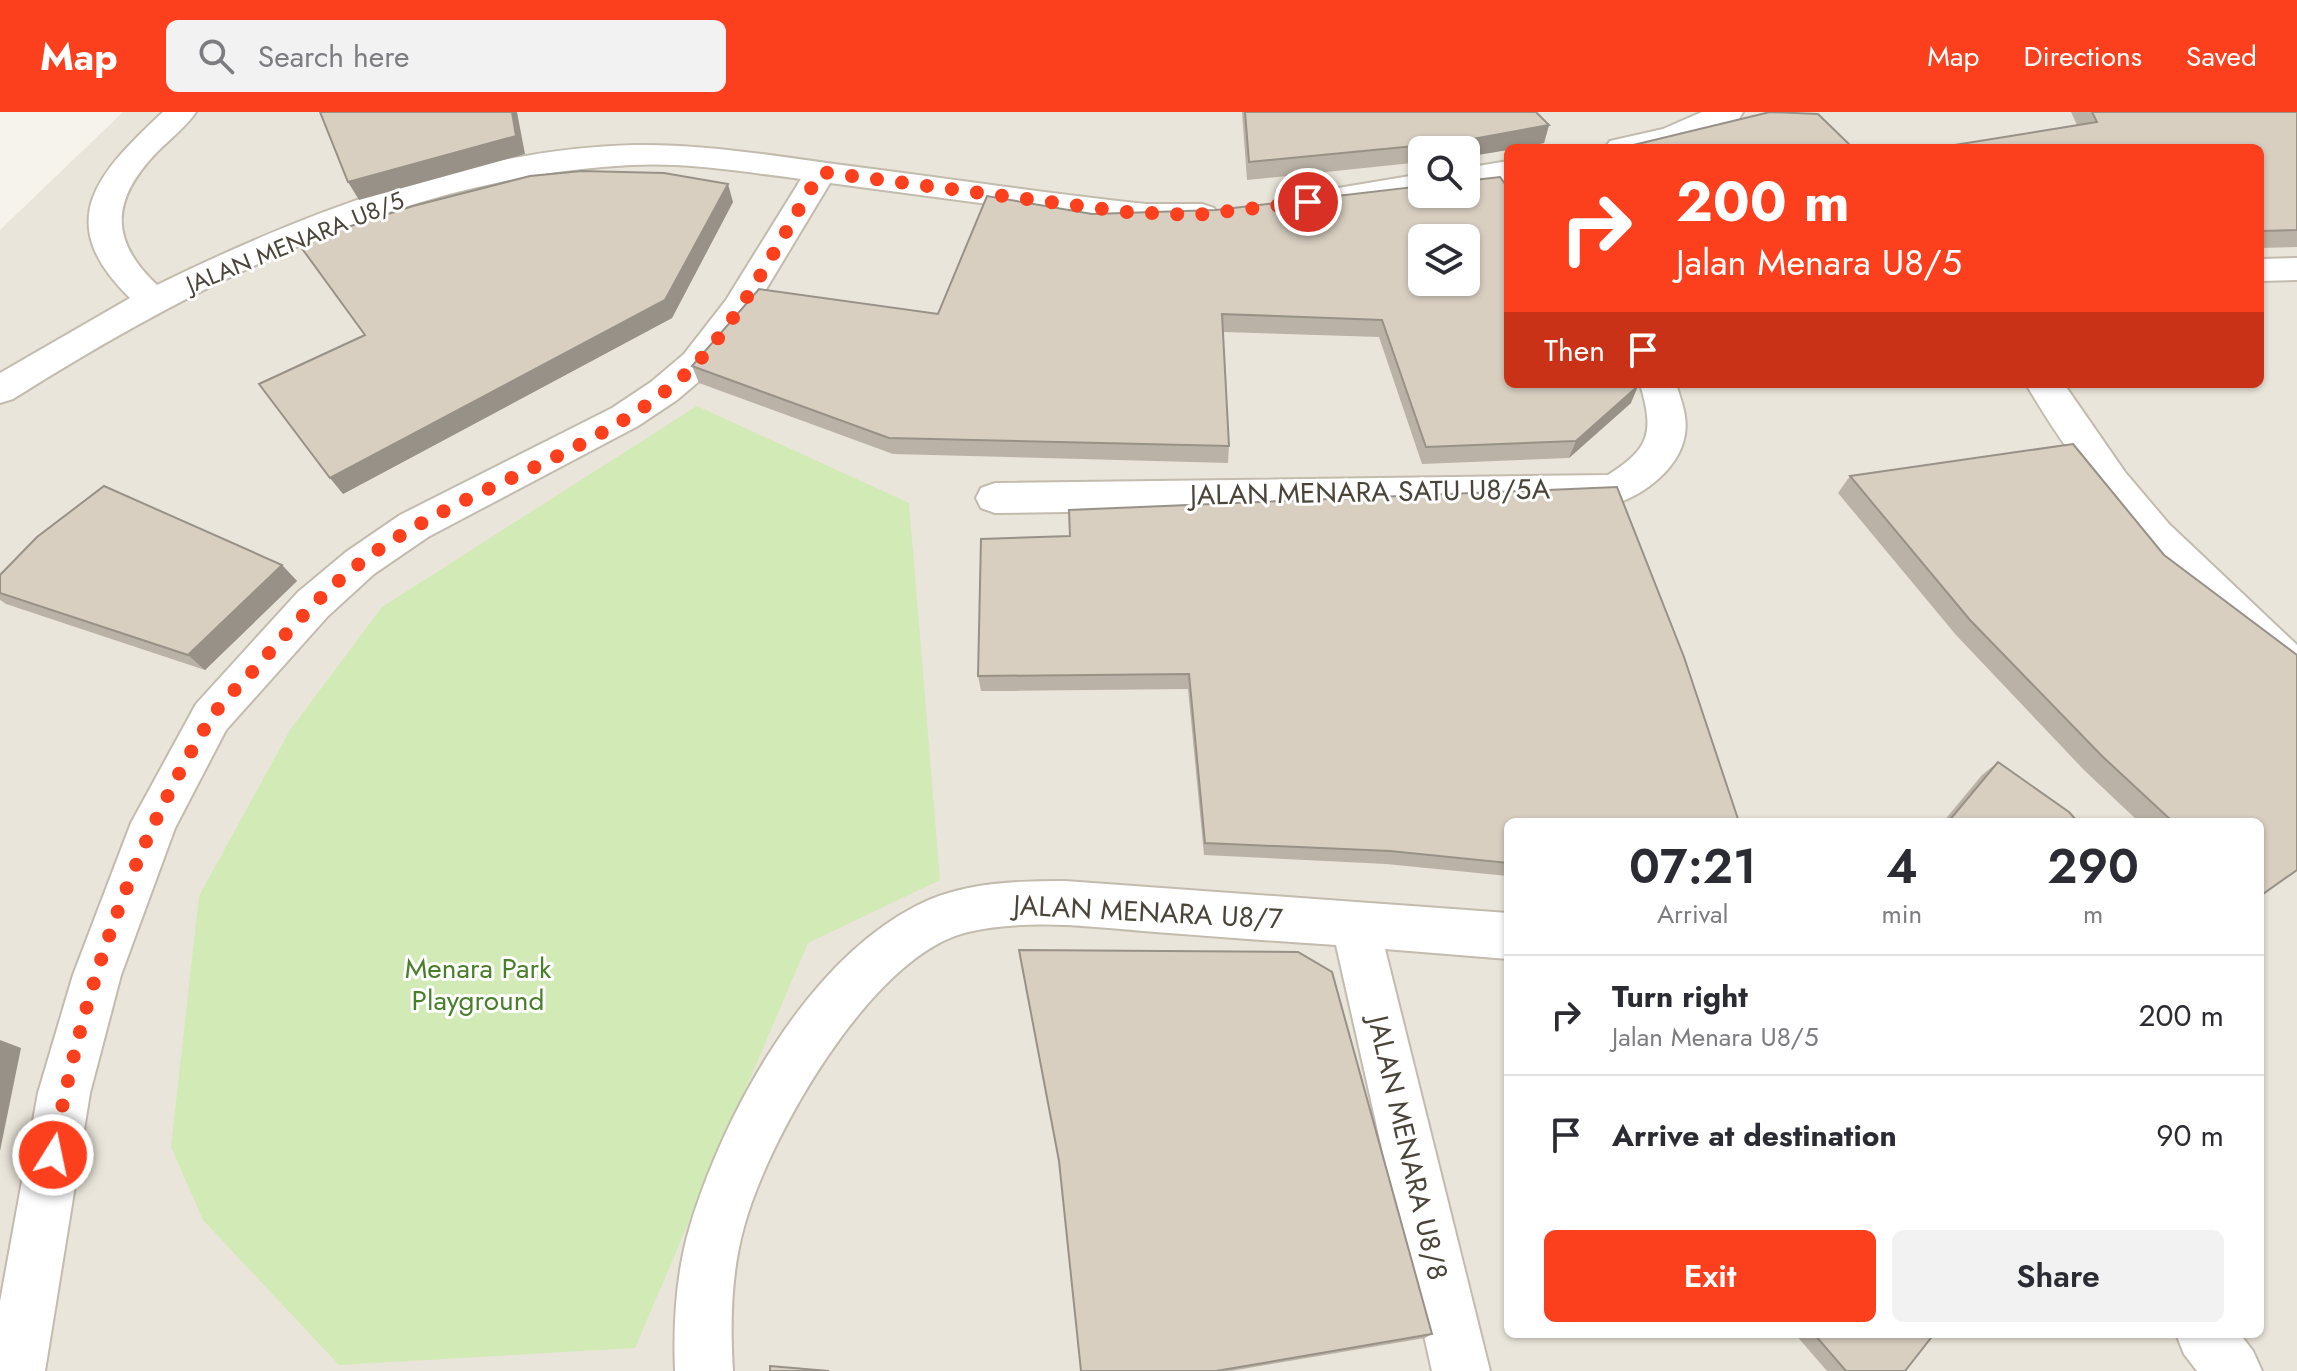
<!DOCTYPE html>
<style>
body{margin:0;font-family:Jost,sans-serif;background:#f2f2f3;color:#2b2b33;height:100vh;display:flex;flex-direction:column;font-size:30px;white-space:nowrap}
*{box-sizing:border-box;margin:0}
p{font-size:26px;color:#7c7c81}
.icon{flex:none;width:44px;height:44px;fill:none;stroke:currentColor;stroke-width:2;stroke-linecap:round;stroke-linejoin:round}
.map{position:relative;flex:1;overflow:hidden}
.side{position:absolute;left:1504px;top:706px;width:760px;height:520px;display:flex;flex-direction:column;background:#fff;border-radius:12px;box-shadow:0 2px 6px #0004}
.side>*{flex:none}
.banner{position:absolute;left:1504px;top:32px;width:760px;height:244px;border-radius:12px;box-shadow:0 2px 6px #0004;background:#fc3f1d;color:#fff;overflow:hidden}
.fabs{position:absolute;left:1408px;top:24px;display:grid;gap:16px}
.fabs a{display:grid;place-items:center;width:72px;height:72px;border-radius:12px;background:#fff;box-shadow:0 2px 6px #0004;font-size:40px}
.pin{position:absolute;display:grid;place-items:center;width:68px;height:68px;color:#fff;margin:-34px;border:4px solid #fff;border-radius:50%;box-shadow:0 2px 8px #0007}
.me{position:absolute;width:88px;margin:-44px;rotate:10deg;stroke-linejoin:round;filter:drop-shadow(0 0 6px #0008)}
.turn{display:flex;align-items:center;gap:28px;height:168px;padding:0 40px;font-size:36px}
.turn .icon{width:104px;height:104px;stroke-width:2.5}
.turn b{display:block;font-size:56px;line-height:68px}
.then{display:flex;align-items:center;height:76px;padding:0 40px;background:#0003;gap:16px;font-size:30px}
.eta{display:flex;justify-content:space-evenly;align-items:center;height:136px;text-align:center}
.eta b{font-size:48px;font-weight:600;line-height:56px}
.cta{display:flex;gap:16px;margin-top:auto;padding:16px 40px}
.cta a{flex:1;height:92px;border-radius:12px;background:#fc3f1d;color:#fff;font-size:32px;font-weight:600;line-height:92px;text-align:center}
.cta a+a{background:#f2f2f3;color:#2b2b33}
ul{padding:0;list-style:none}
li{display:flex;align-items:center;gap:24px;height:120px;padding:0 40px;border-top:2px solid #e1e1e2}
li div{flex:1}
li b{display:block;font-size:30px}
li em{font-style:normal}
header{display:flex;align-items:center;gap:48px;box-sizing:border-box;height:112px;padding:0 40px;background:#fc3f1d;color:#fff}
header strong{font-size:38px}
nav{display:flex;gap:44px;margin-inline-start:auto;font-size:28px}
.search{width:560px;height:72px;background:#f2f2f3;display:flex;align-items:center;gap:20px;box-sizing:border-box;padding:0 28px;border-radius:12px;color:#7c7c81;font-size:30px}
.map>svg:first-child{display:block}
.residential{fill:#eae5da;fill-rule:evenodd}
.green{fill:#d2eab5}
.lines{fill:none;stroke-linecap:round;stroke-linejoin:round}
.minor-casing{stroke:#c2bbae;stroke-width:4}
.minor{fill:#fff;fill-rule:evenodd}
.wall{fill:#bab2a6}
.shaded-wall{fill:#979187}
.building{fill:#d8cfc1;stroke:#979187;stroke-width:2;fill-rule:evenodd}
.route{stroke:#fc3f1d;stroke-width:14;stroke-dasharray:0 25.2}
.labels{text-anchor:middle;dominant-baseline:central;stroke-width:6;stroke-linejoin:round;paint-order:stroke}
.far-street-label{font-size:24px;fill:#4b4439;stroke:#fff}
.street-label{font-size:28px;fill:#4b4439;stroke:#fff}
.park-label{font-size:28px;fill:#4a7f2a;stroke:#fff}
</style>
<header>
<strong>Map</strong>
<div class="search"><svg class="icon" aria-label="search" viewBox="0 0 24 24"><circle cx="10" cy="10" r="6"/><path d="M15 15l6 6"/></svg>Search here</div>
<nav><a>Map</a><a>Directions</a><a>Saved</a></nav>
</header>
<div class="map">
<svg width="2297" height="1259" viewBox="0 0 2297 1259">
<rect width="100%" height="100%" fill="#f6f3ec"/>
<path class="residential" d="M123 0H2297V1259H0V118ZM1508 36H2260V272H1508ZM1422 38H1466V82H1422ZM1422 126H1466V170H1422ZM1508 710H2260V1222H1508Z"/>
<path class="green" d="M697 294 909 391 940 768 808 831 635 1236 339 1253 203 1108 171 1035 199 784 290 618 382 495Z"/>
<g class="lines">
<g class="minor-casing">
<path id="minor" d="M163 0H196C186 15 170 27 157 40 112 87 108 127 157 173 304 101 469 37 635 33 702 32 768 43 834 52 938 65 1042 81 1146 92H1202L1214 96 1218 103 1214 110 1183 115 1146 113 830 71 750 204 710 260 677 288 638 314 428 425 374 462 328 504 226 618 175 716 121 863 90 981 45 1259H0V1190L38 981 73 863 131 711 196 592 298 480 346 440 400 403 612 296 651 270 684 242 726 188 801 67C745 60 688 50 631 53 407 64 199 170 13 287L0 291V261L130 186C51 109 98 61 163 0Z
M1702 0H1743L1739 7 1672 34 1605 36 1610 29 1663 17Z
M1508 49V69L1466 76V56Z
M1422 62V82L1326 98 1314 95 1310 88 1314 81 1326 78Z
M2297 146V168L2260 169V147Z
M1640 272H1676C1681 288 1688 305 1685 322 1680 356 1645 382 1615 392L995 401 981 396 976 386 981 376 995 371 1608 363C1651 336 1654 319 1640 272Z
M2026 272H2064L2125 360 2169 412 2297 533V577L2282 571C2182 479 2095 391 2026 272Z
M1065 769 1508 801V847L1385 837 1490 1259H1432L1336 833C1272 829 1207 824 1143 819 1085 814 1025 807 968 820 872 842 768 1026 744 1115 731 1161 730 1211 733 1259H675C673 1211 676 1161 690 1114 725 999 806 851 916 794 962 770 1015 769 1065 769Z
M2176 1222H2240L2253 1239 2262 1259H2197L2184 1242Z"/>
</g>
<use href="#minor" class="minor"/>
</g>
<path class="wall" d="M1242 0H1536L1549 13 1544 31 1517 36 1422 38V50L1247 68Z
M2071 0H2297V135L2260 136V36L2077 13Z
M733 90 672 206 343 382 365 223 298 131Z
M1092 102 1631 291 1569 346 1422 352 1379 225 1223 220 1229 334 1228 351 893 342 699 271 692 254 938 202Z
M1850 364 2260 710H2139L2084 658 1956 523 1838 381Z
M981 427 1508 710V764L1386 752 1204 743 1188 577 981 579 978 564Z
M282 453 297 469 205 558 6 492 0 488V463Z
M1998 650 2078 710H1943L1982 663Z
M1432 1222 1425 1226 1231 1259H1081Z
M1795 1222H1934L1905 1259H1827Z"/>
<path class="shaded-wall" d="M512 0H517L525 42 359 88 348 70Z
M1549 13 1544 31 1517 36H1508V38L1466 45V38H1454L1456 30Z
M728 72 733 90 672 206 343 382 330 366Z
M1638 274 1631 291 1569 346 1576 329Z
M282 453 297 469 205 558 188 543Z
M0 928 21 936 0 1039Z"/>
<path class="building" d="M320 0H512L516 24 348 70Z
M1245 0H1536L1549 13 1456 30 1249 50Z
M1770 0 1818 2 1853 36H1621Z
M2092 0H2297V118L2260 119V36H1936L2097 10Z
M582 59 664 61 728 72 665 188 330 366 259 272 365 223 298 131 413 94 530 64Z
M1500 65 1508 76V272H1637L1638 274 1576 329 1426 335 1382 208 1222 202 1229 334 889 326 692 254 759 177 938 202 987 84 1092 102 1216 98 1422 74V82H1466V69ZM1422 126H1466V170H1422Z
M2073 332 2164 443 2297 543V758L2260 784V710H2173L2102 644 1970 508 1850 364Z
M104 374 282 453 188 543 0 481V463L37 425Z
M1617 375 1684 545 1739 710H1508V751L1390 739 1205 731 1189 562 978 564 981 427 1070 424 1069 398Z
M1998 650 2069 700 2078 710H1948Z
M1019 838 1298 840 1332 860 1432 1222 1216 1259H1081L1059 1049Z
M1814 1222H1934L1905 1259H1846Z
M770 1254 829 1259H770Z"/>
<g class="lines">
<path class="route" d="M53 1043C79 894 130 736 210 608 221 590 239 574 253 559 287 521 319 483 359 452 460 373 606 343 696 252 744 202 784 120 821 60L1126 100 1196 103 1308 90"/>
</g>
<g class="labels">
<g class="far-street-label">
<text transform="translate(295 130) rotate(-22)">JALAN MENARA U8/5</text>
</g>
<g class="street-label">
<text transform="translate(1370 380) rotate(-1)">JALAN MENARA SATU U8/5A</text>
<text transform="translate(1148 800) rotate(3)">JALAN MENARA U8/7</text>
<text transform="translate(1408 1036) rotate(77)">JALAN MENARA U8/8</text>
</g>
<g class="park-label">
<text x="478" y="856">Menara Park<tspan x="478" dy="32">Playground</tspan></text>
</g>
</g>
</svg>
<div class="fabs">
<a><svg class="icon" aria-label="search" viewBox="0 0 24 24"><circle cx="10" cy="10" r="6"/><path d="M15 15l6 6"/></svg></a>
<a><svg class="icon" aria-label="layers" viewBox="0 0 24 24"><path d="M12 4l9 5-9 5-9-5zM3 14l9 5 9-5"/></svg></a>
</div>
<div class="pin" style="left:1308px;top:90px;background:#d93025"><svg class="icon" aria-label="arrive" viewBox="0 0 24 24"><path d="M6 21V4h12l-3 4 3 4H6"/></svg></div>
<svg class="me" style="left:53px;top:1043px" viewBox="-20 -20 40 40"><circle r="17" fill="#fc3f1d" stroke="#fff" stroke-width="3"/><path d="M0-11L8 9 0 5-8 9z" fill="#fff"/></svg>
<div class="banner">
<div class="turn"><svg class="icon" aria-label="right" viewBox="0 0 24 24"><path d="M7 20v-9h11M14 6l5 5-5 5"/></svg><div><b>200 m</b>Jalan Menara U8/5</div></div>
<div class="then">Then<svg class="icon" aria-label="arrive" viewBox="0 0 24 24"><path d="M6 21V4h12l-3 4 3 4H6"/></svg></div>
</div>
<section class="side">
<div class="eta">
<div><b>07:21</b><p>Arrival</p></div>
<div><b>4</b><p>min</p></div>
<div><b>290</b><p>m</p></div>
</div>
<ul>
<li><svg class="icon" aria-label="right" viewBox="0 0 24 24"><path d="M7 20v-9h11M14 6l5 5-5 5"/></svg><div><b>Turn right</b><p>Jalan Menara U8/5</p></div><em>200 m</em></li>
<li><svg class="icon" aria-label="arrive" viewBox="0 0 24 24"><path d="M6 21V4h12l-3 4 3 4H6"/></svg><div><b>Arrive at destination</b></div><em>90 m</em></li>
</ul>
<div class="cta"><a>Exit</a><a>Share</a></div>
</section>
</div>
